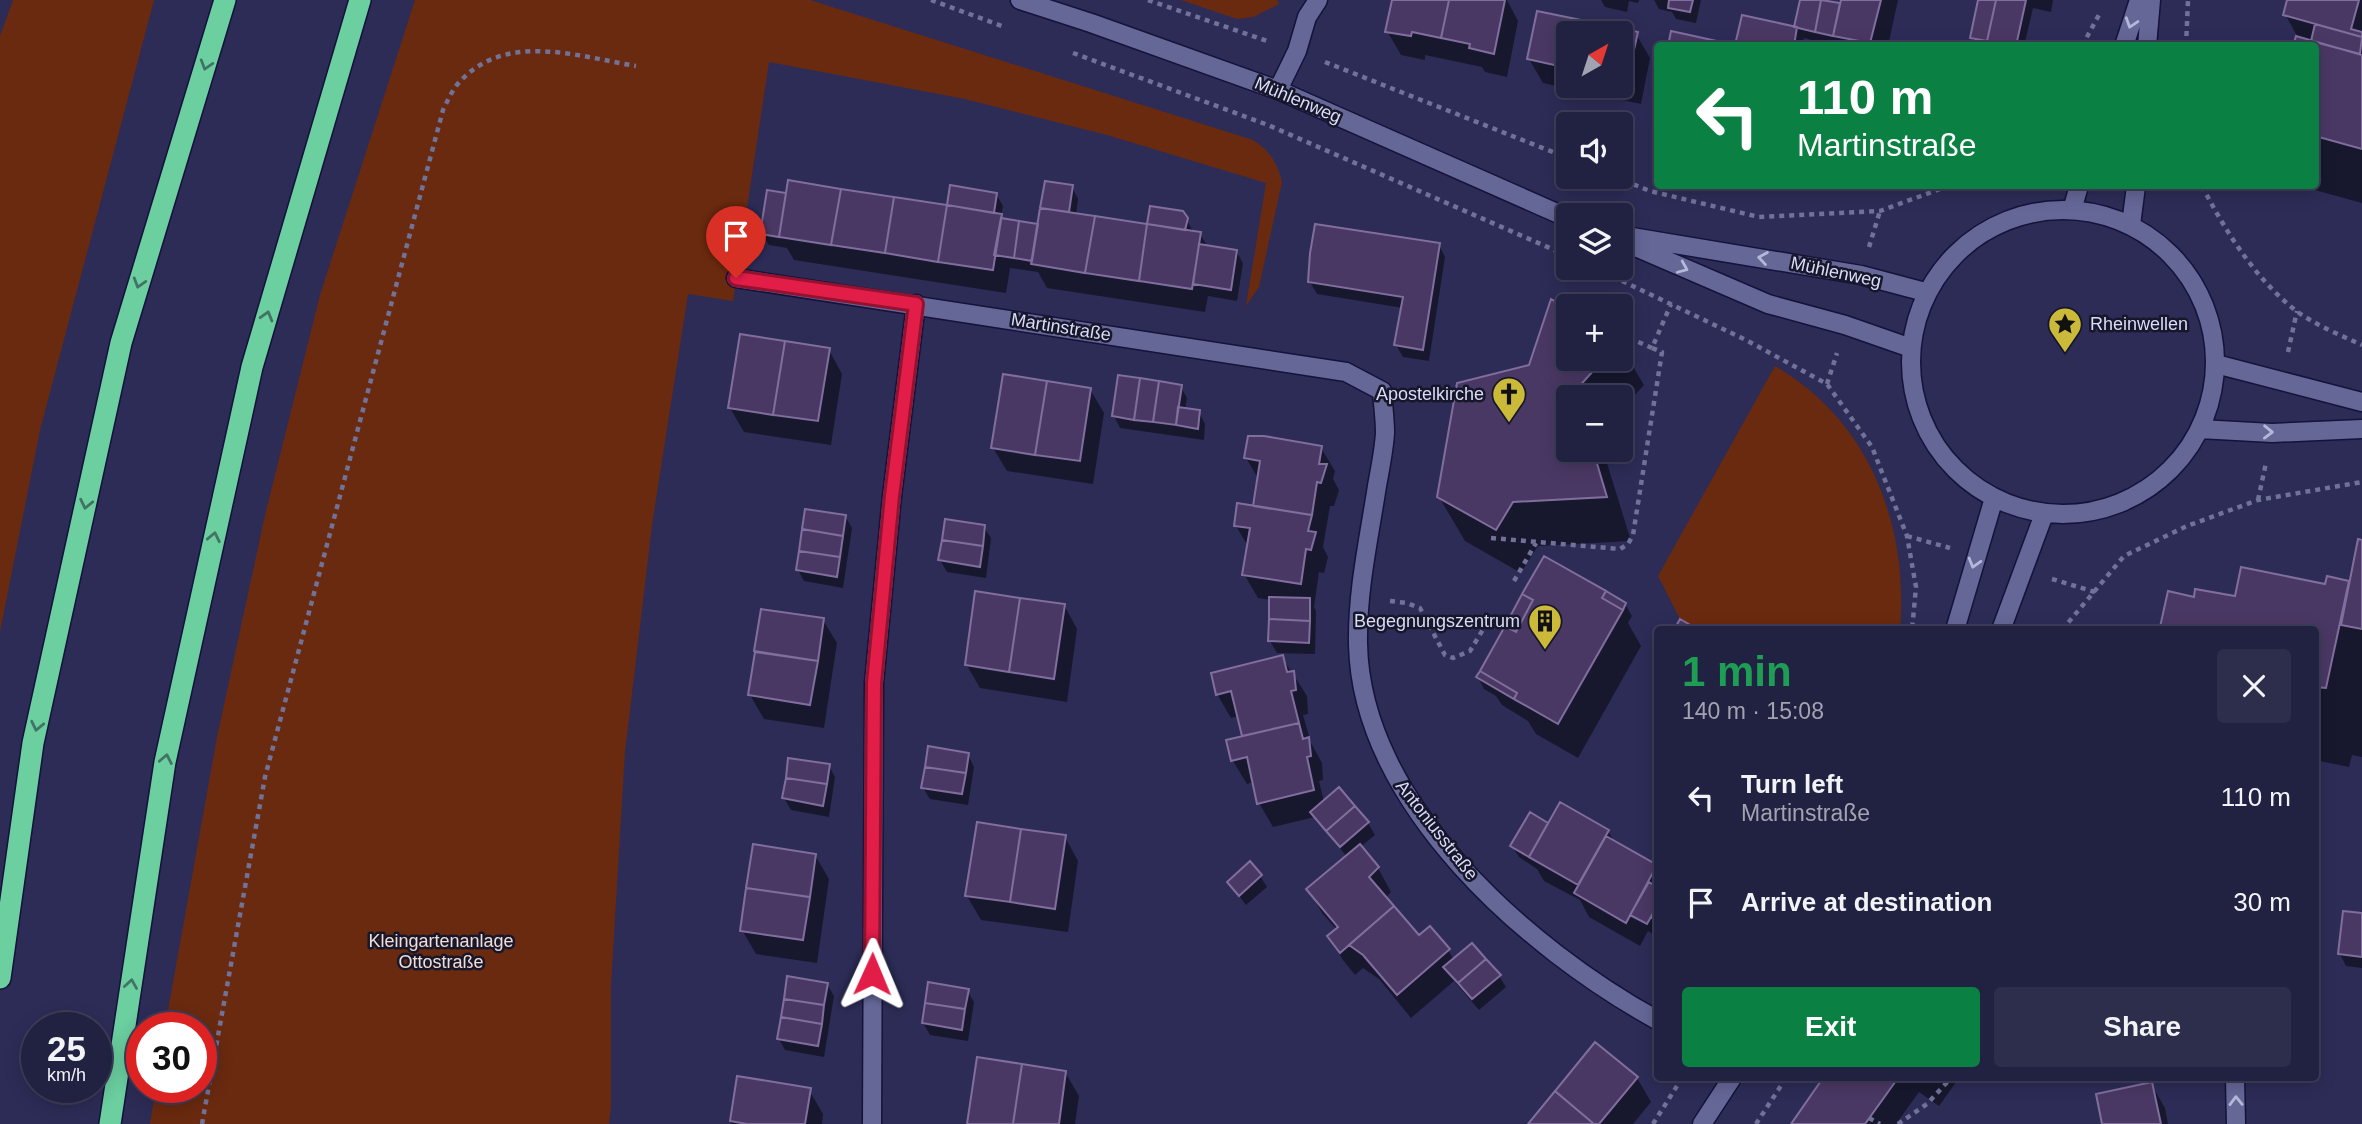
<!DOCTYPE html>
<meta charset="utf-8">
<style>
body{margin:0;font-family:Arial,sans-serif;background:#2d2e4c;color:#f1f3f6;height:100vh;display:flex;flex-direction:column;font-size:26px;white-space:nowrap}
*{box-sizing:border-box;margin:0}
p{font-size:23px;color:#a2a3b1}
.icon{flex:none;width:38px;height:38px;fill:none;stroke:currentColor;stroke-width:2;stroke-linecap:round;stroke-linejoin:round}
.map{position:relative;flex:1;overflow:hidden}
.drawer{position:absolute;left:1654px;top:626px;width:665px;height:455px;display:flex;flex-direction:column;background:#212141;border-radius:7px;box-shadow:0 4px 18px #0003,0 0 0 2px #3e3e5a}
.drawer>*{flex:none}
.banner{position:absolute;left:1654px;top:42px;width:665px;height:147px;border-radius:7px;box-shadow:0 4px 18px #0003,0 0 0 2px #3e3e5a;background:#0b8043;color:#fff;overflow:hidden}
.needle{width:46px;rotate:39deg}
.tools{position:absolute;left:1556px;top:21px;display:grid;gap:14px}
.tools a{display:grid;place-items:center;width:77px;height:77px;border-radius:7px;background:#212141;box-shadow:0 4px 18px #0003,0 0 0 2px #3e3e5a;font-size:35px}
.speed{position:absolute;left:21px;top:1012px;display:flex;gap:14px;font-size:35px;font-weight:700;text-align:center}
.speed>*{display:grid;place-content:center;width:91px;height:91px;border-radius:50%;background:#212141;box-shadow:0 4px 18px #0003,0 0 0 2px #3e3e5a;line-height:1}
.speed small{font-size:18px;font-weight:400}
.speed .limit{border:10px solid #d22;background:#fff;color:#111}
.pin{position:absolute;display:grid;place-items:center;width:60px;height:60px;color:#fff;margin:-72px -30px;border-radius:50% 50% 50% 0;rotate:-45deg;box-shadow:0 0 7px #0007}
.pin .icon{rotate:45deg}
.me{position:absolute;width:77px;margin:-38px;rotate:1deg;stroke-linejoin:round;filter:drop-shadow(0 0 5px #0008)}
.turn{display:flex;align-items:center;gap:24px;height:147px;padding:0 28px;font-size:32px}
.turn .icon{width:91px;height:91px;stroke-width:2.5}
.turn b{display:block;font-size:49px;line-height:60px}
.round{display:grid;place-items:center;flex:none;width:74px;height:74px;border-radius:7px;background:#2d2e4c}
.overview{display:flex;align-items:center;justify-content:space-between;height:119px;padding:0 28px}
h1{font-size:42px;font-weight:700;line-height:52px;color:#1e9e55}
.cta{display:flex;gap:14px;margin-top:auto;padding:14px 28px}
.cta a{flex:1;height:80px;border-radius:7px;background:#0b8043;color:#fff;font-size:28px;font-weight:700;line-height:80px;text-align:center}
.cta a+a{background:#2d2e4c;color:#f1f3f6}
ul{padding:0;list-style:none}
li{display:flex;align-items:center;gap:21px;height:105px;padding:0 28px}
li div{flex:1}
li b{display:block;font-size:26px}
li em{font-style:normal}
.map>svg:first-child{display:block}
.green{fill:#6a2a0f}
.shadow{fill:#0007;fill-rule:evenodd}
.building{fill:#4a3864;stroke:#806e9e;stroke-width:2}
.lines{fill:none;stroke-linecap:round;stroke-linejoin:round}
.minor-casing{stroke:#15123b;stroke-width:21}
.highway-casing{stroke:#15123b;stroke-width:24}
.path{stroke:#717297;stroke-width:4.5;stroke-dasharray:5 5;stroke-linecap:butt}
.minor{stroke:#656797;stroke-width:18}
.highway{stroke:#6bcfa0;stroke-width:21}
.oneway{stroke:#b6b8da}
.oneway2{stroke:#417366}
.route-casing{stroke:#92132f;stroke-width:18}
.route{stroke:#e11d48;stroke-width:12}
.labels{text-anchor:middle;dominant-baseline:central;stroke-width:5;stroke-linejoin:round;paint-order:stroke}
.street-label{font-size:18px;fill:#d9dbf7;stroke:#17172b}
.poi-label{font-size:18px;fill:#d9dbf7;stroke:#17172b;text-anchor:end}
.park-label{font-size:18px;fill:#f2dcd4;stroke:#17172b}
</style>
<div class="map">
<svg width="2362" height="1124" viewBox="0 0 2362 1124">
<rect width="100%" height="100%" fill="#2c2c57"/>
<path class="green" d="M13 0H154L40 430 0 632V36Z
M415 0H810L1253 140C1270 151 1277 162 1282 182L1259 287 1246 306 1266 183 1107 135 965 99 769 62 733 301 688 294 652 525 625 752 611 985V1107L609 1124H150L156 1087H201V1027H165L217 737 265 515 320 295Z
M1181 0H1277L1279 4 1253 17 1237 19Z
M1775 366C1869 420 1909 525 1900 630H1699L1680 619 1658 576Z"/>
<path class="shadow" d="M1394 0H1507L1518 21 1507 77 1485 72 1482 67 1425 55V60L1401 55 1387 31Z
M1601 0H1639L1638 3 1629 1 1627 12 1605 7Z
M1654 0H1701L1696 23 1676 19 1672 12 1659 9Z
M1802 0H1816L1842 5 1843 0H1898L1888 46H1835L1804 38 1802 46H1738L1795 29Z
M1980 0H2053L2051 12 2033 8 2024 46H1977L1972 38Z
M2289 0H2362V203L2311 189 2309 186H2315V46H2295L2297 36 2285 14Z
M1539 13 1636 34 1650 58 1641 104 1543 83 1529 59ZM1568 33H1620V86H1568Z
M1046 183 1072 187 1078 199 1076 215 1148 226 1186 219 1193 231 1200 234 1208 247 1236 251 1243 263 1237 301 1208 296 1205 312 1047 288 1038 272 1010 268 1006 293 794 260 787 248 769 245 762 234 950 207 996 194 1003 206 1001 216 1004 221 1039 229Z
M1439 245 1445 257 1429 361 1403 357 1396 345 1403 308 1317 294 1310 282Z
M1568 311V359H1620V345L1644 385 1620 411V397H1568V450H1603L1631 541 1538 546 1521 573 1465 541 1439 497Z
M829 350 842 374 831 445 744 432 730 408Z
M1180 386 1187 398 1185 410 1199 412 1205 424 1204 440 1120 428 1114 416Z
M1090 389 1104 413 1093 484 1007 471 993 448Z
M1321 448 1335 471 1333 479 1339 490 1334 506H1330L1323 547 1328 557 1324 573 1319 572 1314 607 1316 611 1315 654 1277 653 1270 641 1271 600 1258 598 1244 574 1249 548 1236 526 1255 508 1259 480 1246 458Z
M845 516 852 528 843 588 804 581 798 570Z
M984 527 991 538 986 578 947 572 940 560Z
M2362 542V757L2352 755 2349 767 2315 760V630H2164L2162 626 2195 599 2236 598 2348 583 2350 586Z
M1625 604 1632 616 1628 623 1641 646 1578 758 1536 734 1528 721 1502 705 1496 696 1484 689 1478 677Z
M1064 605 1077 629 1067 702 980 688 966 664Z
M763 611 823 620 837 643 824 728 764 719 750 695Z
M1282 657 1307 696 1308 714 1303 715 1311 743 1322 763 1323 780 1319 781 1324 802 1339 789 1368 823 1375 835 1360 847 1378 868 1391 892 1385 898 1419 938 1448 950 1454 960 1499 976 1506 987 1479 1010 1454 981 1411 1018 1379 979 1363 968 1355 975 1343 960 1329 937 1337 930 1322 913 1309 889 1347 857 1315 817 1273 827 1259 803 1254 782 1247 784 1233 761 1228 741 1244 738 1239 716 1231 718 1217 694Z
M968 755 974 767 968 805 930 799 923 788Z
M829 766 835 777 829 817 791 810 784 798Z
M1530 814 1549 825 1608 831 1615 843 1657 867V928L1654 935 1648 931 1640 946 1589 917 1580 900 1544 881 1537 869 1519 857 1512 846Z
M1065 837 1078 861 1068 932 981 920 967 896Z
M815 855 829 879 817 963 756 954 742 930Z
M1260 876 1267 887 1246 905 1229 882Z
M2362 915V968L2346 966 2340 954Z
M827 984 834 996 824 1057 785 1050 779 1039Z
M967 990 974 1002 968 1041 930 1035 923 1023Z
M1065 1072 1079 1096 1075 1124H968Z
M738 1078 809 1090 823 1114 822 1124H731Z
M1637 1078 1651 1102 1633 1124H1530Z
M1825 1078H1959L1939 1106 1919 1092 1896 1124H1793Z
M2151 1084 2165 1108 2168 1124H2104Z"/>
<path class="building" d="M1392 0H1449L1441 38 1412 32 1411 36 1385 32Z
M1449 0H1505L1494 54 1469 48 1470 44 1441 38Z
M1669 0H1693L1690 12 1668 8Z
M1800 0H1821L1815 32 1794 27Z
M1821 0 1840 3 1833 36 1815 32Z
M1841 0H1881L1870 43 1833 36Z
M1978 0H1996L1987 41 1970 38Z
M1996 0H2026L2016 46 1987 41Z
M2287 0H2359L2351 29 2362 32V37L2283 15Z
M1537 11 1591 22 1588 33H1568V68L1527 59Z
M1742 15 1797 27 1794 46 1735 45Z
M1591 22 1638 32 1627 81 1620 79V33H1588Z
M2315 24 2362 37 2360 54 2311 41Z
M1671 31 1735 45 1668 46Z
M2296 36 2362 55V149L2315 136V46H2293Z
M788 180 841 189 831 245 779 237Z
M1045 181 1073 185 1069 212 1040 208Z
M950 185 997 193 994 213 947 205Z
M841 189 894 197 885 253 831 245Z
M767 190 786 193 779 237 760 234Z
M894 197 947 205 938 262 885 253Z
M947 205 1002 214 993 270 938 262Z
M1150 206 1183 211 1188 218 1185 230 1147 224Z
M1040 208 1095 216 1085 273 1031 264Z
M1095 216 1147 224 1139 281 1085 273Z
M1001 218 1019 221 1014 258 994 255Z
M1019 221 1038 224 1032 261 1014 258Z
M1147 224 1201 232 1192 289 1139 281Z
M1315 224 1440 243 1423 350 1394 345 1403 297 1308 282 1310 253Z
M1199 244 1237 250 1231 290 1193 284Z
M1551 299 1568 309V359H1604L1575 391 1577 397H1568V450H1593L1607 497 1513 502 1496 530 1437 497 1457 383 1529 365Z
M740 334 785 341 773 415 728 408Z
M785 341 830 348 818 421 773 415Z
M1003 374 1047 381 1035 455 991 448Z
M1118 375 1140 378 1134 420 1112 416Z
M1140 378 1159 381 1153 422 1134 420Z
M1047 381 1091 388 1080 461 1035 455Z
M1159 381 1182 385 1176 425 1153 422Z
M1178 407 1200 410 1198 429 1176 425Z
M1248 436H1264L1322 446 1319 464H1327L1321 483 1317 482 1312 515 1253 506 1260 461 1244 458Z
M1237 503 1312 515 1308 531 1316 532 1311 550 1306 549 1301 584 1242 575 1250 528 1234 526Z
M805 509 846 515 843 536 802 529Z
M945 519 985 525 983 546 942 540Z
M802 529 843 536 840 557 799 551Z
M2358 539 2362 540V629L2341 625Z
M942 540 983 546 980 567 938 560Z
M799 551 840 557 837 577 796 570Z
M1544 556 1606 591 1602 598 1623 610 1558 724 1514 699 1517 693 1480 671 1505 626 1516 632 1533 600 1522 594Z
M2241 567 2325 584 2327 576 2349 581 2326 688 2315 687V630H2176L2160 627 2168 591 2194 597 2195 589 2235 596Z
M975 591 1020 598 1009 672 965 665Z
M1606 591 1626 603 1623 610 1602 598Z
M1522 594 1533 600 1516 632 1505 626Z
M1269 597 1310 598V621L1269 619Z
M1020 598 1065 604 1054 679 1009 672Z
M761 609 824 618 818 661 754 651Z
M1269 619 1310 621 1309 643 1268 641Z
M1680 619 1699 630H1674Z
M755 652 818 661 810 705 748 695Z
M1283 655 1287 672 1294 671 1296 690 1291 691 1299 723 1242 736 1231 691 1216 695 1211 673Z
M1480 671 1517 693 1514 699 1476 677Z
M1299 723 1303 739 1309 737 1311 756 1307 757 1314 790 1257 804 1247 757 1231 761 1226 740Z
M928 746 969 753 966 773 925 767Z
M788 758 830 764 827 784 786 778Z
M925 767 966 773 962 794 921 788Z
M786 778 827 784 823 806 782 798Z
M1339 787 1355 806 1326 831 1310 812Z
M1560 802 1609 830 1578 885 1529 857Z
M1355 806 1369 822 1340 847 1326 831Z
M1530 812 1548 823 1529 857 1510 846Z
M977 822 1021 829 1010 902 965 896Z
M1021 829 1066 835 1055 909 1010 902Z
M1606 836 1657 865 1626 923 1574 893Z
M753 844 816 854 810 897 746 888Z
M1360 844 1379 867 1369 877 1394 906 1340 953 1327 936 1338 927 1306 889Z
M1250 861 1262 875 1239 896 1227 882Z
M1649 882 1657 887V906L1647 924 1630 915Z
M746 888 810 897 803 940 740 931Z
M1394 906 1419 935 1430 926 1450 949 1397 995 1363 955 1349 945Z
M1657 907V921L1651 917Z
M2343 911 2362 913V957L2338 954Z
M1472 943 1486 959 1458 983 1443 967Z
M1486 959 1501 975 1472 999 1458 983Z
M787 976 828 983 824 1005 784 999Z
M928 982 969 989 965 1009 925 1003Z
M784 999 824 1005 822 1024 781 1017Z
M925 1003 965 1009 962 1030 922 1023Z
M781 1017 822 1024 818 1046 777 1039Z
M1595 1042 1638 1077 1599 1124H1594L1555 1091Z
M977 1057 1022 1064 1013 1124H967Z
M1022 1064 1066 1071 1059 1124H1013Z
M737 1076 811 1088 805 1124H747L730 1121Z
M1823 1078H1898L1865 1124H1791Z
M2152 1082 2161 1124H2102L2096 1094Z
M1555 1091 1594 1124H1528Z"/>
<g class="lines">
<g class="minor-casing">
<path id="minor" d="M1020 0 1091 23 1278 90 1568 218
M2124 46 2139 0
M2147 46 2151 0
M1278 90 1297 51 1307 17 1318 0
M1911 362a152 152 0 1 1 304 0a152 152 0 1 1-304 0Z
M2072 210 2079 186
M2131 225 2136 186
M1620 235 1861 275 1925 292
M1624 242 1768 304 1845 325 1911 348
M736 278 1346 372 1382 391C1383 405 1385 419 1385 433 1384 450 1380 469 1377 486 1369 538 1357 591 1358 644 1361 804 1528 949 1657 1020
M2216 364 2362 402
M2200 429 2272 433 2362 429
M1955 630 1994 498
M2001 630 2044 514
M2235 1078 2236 1124
M872 1124 874 683 892 496 916 304
M1702 1124 1732 1078"/>
</g>
<g class="highway-casing">
<path id="highway" d="M0 978 33 743 121 343 225 0
M110 1124 165 762 252 367 360 0"/>
</g>
<path class="path" d="M931 0 1002 26
M1148 0 1267 41
M2082 46 2100 13
M2186 46 2188 0
M1073 53 1268 125 1568 256
M1325 62 1568 158
M1615 177 1650 191 1759 217 1880 211 1948 186
M2202 186C2226 232 2254 277 2295 310 2315 325 2340 335 2362 345
M1869 247 1880 211
M1595 268 1746 340 1827 384 1872 447 1907 536 1916 587 1912 630
M1620 334 1652 348
M2288 352 2297 311
M1827 384 1837 353
M2258 500 2266 463
M1907 536 1950 548
M1491 538 1620 549 1628 544 1633 535 1662 352 1652 348 1671 304
M2052 579 2095 592
M1514 581 1536 543
M1390 601 1407 603 1420 608 1445 655 1453 658 1470 651 1490 618
M2062 630 2124 556 2187 526 2258 500 2362 482
M1869 1118 1880 1124
M202 1124 265 777 443 110C447 102 451 93 456 86 502 30 576 56 636 66
M1653 1124 1682 1078
M1756 1124 1786 1078
M1898 1124 1927 1104 1951 1078"/>
<use href="#minor" class="minor"/>
<use href="#highway" class="highway"/>
</g>
<defs><path id="oneway-chevron" d="M-2-3.5L2.5 0L-2 3.5" fill="none" stroke-width="1.6" stroke-linecap="round" stroke-linejoin="round" transform="scale(1.75)"/></defs>
<g class="oneway">
<use href="#oneway-chevron" transform="translate(2131 23) rotate(108)"/>
<use href="#oneway-chevron" transform="translate(1763 258) rotate(-171)"/>
<use href="#oneway-chevron" transform="translate(1683 268) rotate(23)"/>
<use href="#oneway-chevron" transform="translate(2268 432) rotate(1)"/>
<use href="#oneway-chevron" transform="translate(1974 563) rotate(106)"/>
<use href="#oneway-chevron" transform="translate(2236 1101) rotate(-91)"/>
</g>
<g class="oneway2">
<use href="#oneway-chevron" transform="translate(206 65) rotate(107)"/>
<use href="#oneway-chevron" transform="translate(139 283) rotate(107)"/>
<use href="#oneway-chevron" transform="translate(267 316) rotate(-74)"/>
<use href="#oneway-chevron" transform="translate(86 504) rotate(102)"/>
<use href="#oneway-chevron" transform="translate(214 537) rotate(-78)"/>
<use href="#oneway-chevron" transform="translate(37 726) rotate(102)"/>
<use href="#oneway-chevron" transform="translate(166 759) rotate(-79)"/>
<use href="#oneway-chevron" transform="translate(131 984) rotate(-81)"/>
</g>
<g class="lines">
<g class="route-casing">
<path id="route" d="M736 278 916 304 892 496 874 683 872 974"/>
</g>
<use href="#route" class="route"/>
</g>
<defs>
<g id="sight-pin" transform="scale(1.75)"><path d="M0 17L-7.5 6A9.5 9.5 0 1 1 7.5 6Z" fill="#cbba39" stroke="#17172b"/><path d="M0-6L1.8-2.2L6-1.7L2.9 1.2L3.7 5.4L0 3.3L-3.7 5.4L-2.9 1.2L-6-1.7L-1.8-2.2Z" fill="#111"/></g>
<g id="church-pin" transform="scale(1.75)"><path d="M0 17L-7.5 6A9.5 9.5 0 1 1 7.5 6Z" fill="#cbba39" stroke="#17172b"/><path d="M-1.2-6h2.4v3.5h3.3v2.4h-3.3V6h-2.4V-.1h-3.3v-2.4h3.3Z" fill="#111"/></g>
<g id="building-pin" transform="scale(1.75)"><path d="M0 17L-7.5 6A9.5 9.5 0 1 1 7.5 6Z" fill="#cbba39" stroke="#17172b"/><path d="M-4-6H4V6H1V3H-1V6H-4ZM-2.5-4.3h1.7v1.8h-1.7ZM.8-4.3h1.7v1.8H.8ZM-2.5-1h1.7V.8h-1.7ZM.8-1h1.7V.8H.8Z" fill="#111"/></g>
</defs>
<g fill-rule="evenodd">
<use href="#sight-pin" x="2065" y="324"/>
<use href="#church-pin" x="1509" y="394"/>
<use href="#building-pin" x="1545" y="621"/>
</g>
<g class="labels">
<g class="street-label">
<text transform="translate(1298 100) rotate(23)">Mühlenweg</text>
<text transform="translate(1836 272) rotate(12)">Mühlenweg</text>
<text transform="translate(1061 327) rotate(9)">Martinstraße</text>
<text transform="translate(1437 830) rotate(52)">Antoniusstraße</text>
</g>
<g class="poi-label">
<text x="2090" y="324" text-anchor="start">Rheinwellen</text>
<text x="1484" y="394">Apostelkirche</text>
<text x="1520" y="621">Begegnungszentrum</text>
</g>
<g class="park-label">
<text x="441" y="941">Kleingartenanlage<tspan x="441" dy="21">Ottostraße</tspan></text>
</g>
</g>
</svg>
<div class="tools">
<a><svg class="needle" viewBox="-14 -14 28 28"><path d="M0-13l5 13h-10z" fill="#e53935"/><path d="M0 13l5-13h-10z" fill="#a2a3b1"/></svg></a>
<a><svg class="icon" aria-label="sound" viewBox="0 0 24 24"><path d="M4 9h4l5-4v14l-5-4H4zM17 9q2 3 0 6"/></svg></a>
<a><svg class="icon" aria-label="layers" viewBox="0 0 24 24"><path d="M12 4l9 5-9 5-9-5zM3 14l9 5 9-5"/></svg></a>
<a>+</a>
<a>−</a>
</div>
<div class="speed"><div>25<small>km/h</small></div><div class="limit">30</div></div>
<div class="pin" style="left:736px;top:278px;background:#d93025"><svg class="icon" aria-label="arrive" viewBox="0 0 24 24"><path d="M6 21V4h12l-3 4 3 4H6"/></svg></div>
<svg class="me" style="left:872px;top:974px" viewBox="-20 -20 40 40"><path d="M0-17L14 15 0 8-14 15z" fill="#e11d48" stroke="#fff" stroke-width="4"/></svg>
<div class="banner">
<div class="turn"><svg class="icon" aria-label="left" viewBox="0 0 24 24"><path d="M17 20v-9H6M10 6l-5 5 5 5"/></svg><div><b>110 m</b>Martinstraße</div></div>
</div>
<section class="drawer">
<div class="overview"><div><h1>1 min</h1><p>140 m · 15:08</p></div><a class="round"><svg class="icon" aria-label="close" viewBox="0 0 24 24"><path d="M6 6l12 12M18 6L6 18"/></svg></a></div>
<ul>
<li><svg class="icon" aria-label="left" viewBox="0 0 24 24"><path d="M17 20v-9H6M10 6l-5 5 5 5"/></svg><div><b>Turn left</b><p>Martinstraße</p></div><em>110 m</em></li>
<li><svg class="icon" aria-label="arrive" viewBox="0 0 24 24"><path d="M6 21V4h12l-3 4 3 4H6"/></svg><div><b>Arrive at destination</b></div><em>30 m</em></li>
</ul>
<div class="cta"><a>Exit</a><a>Share</a></div>
</section>
</div>
